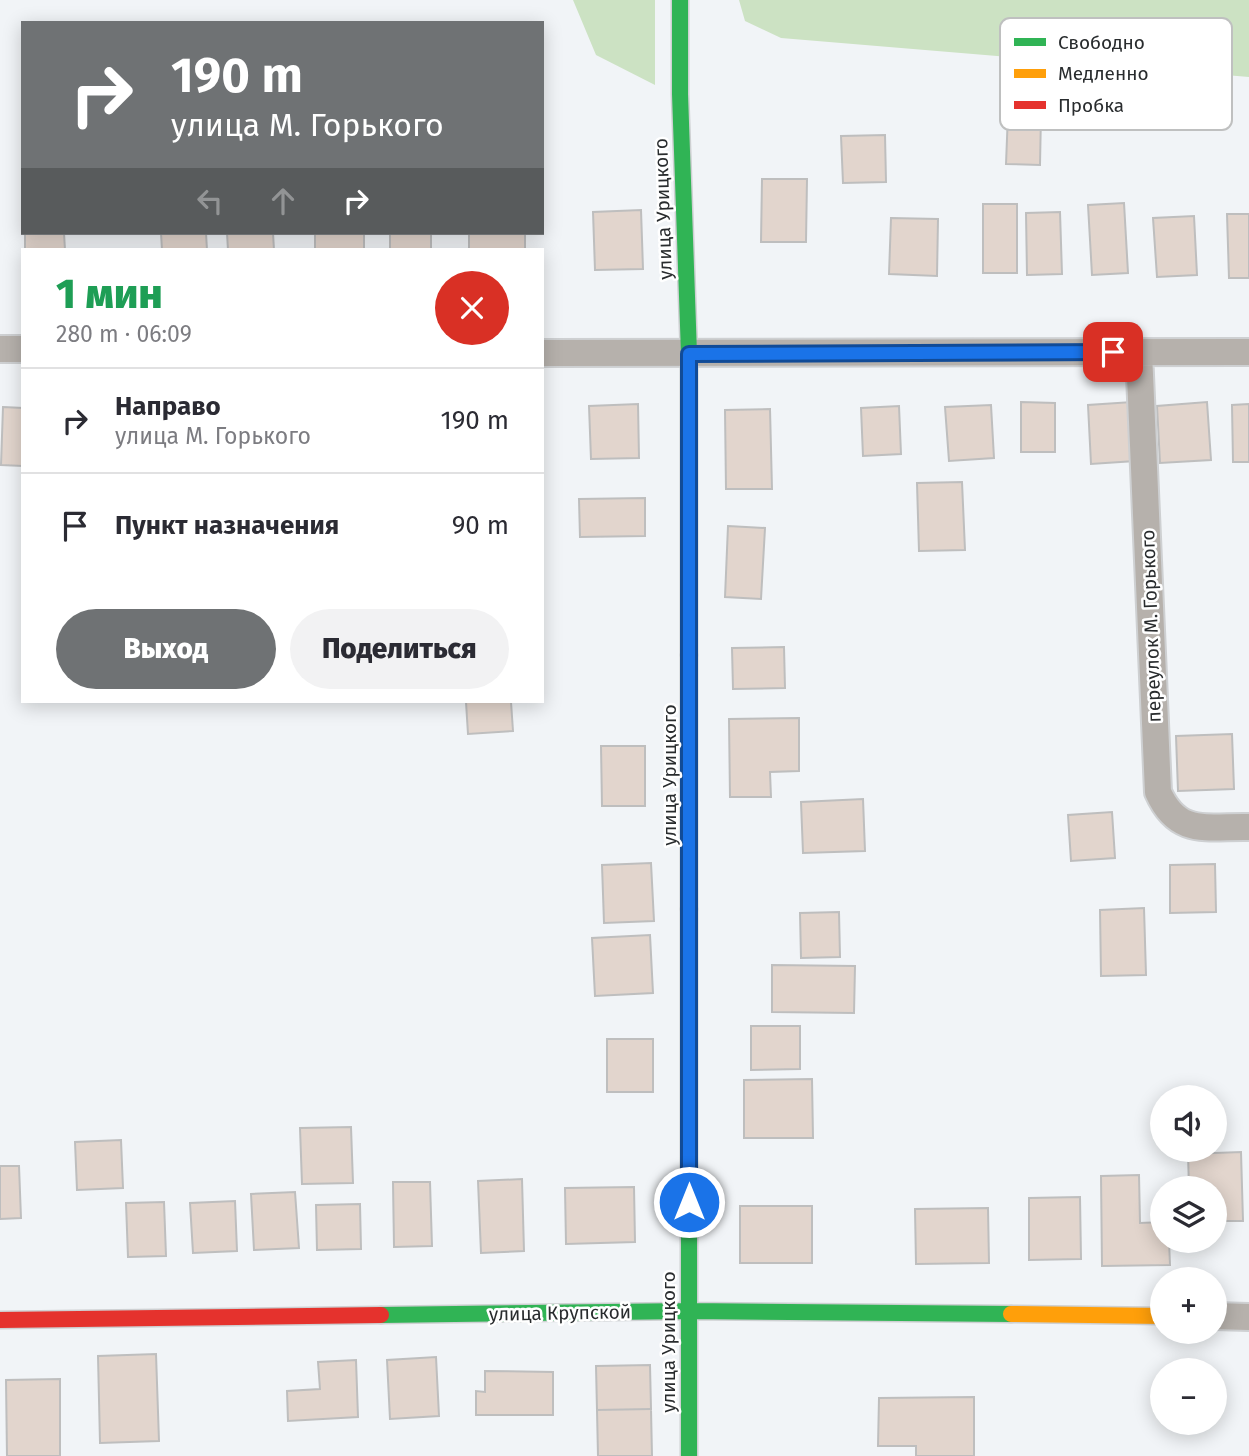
<!DOCTYPE html>
<html lang="ru">
<meta charset="utf-8">
<style>
body{margin:0;font-family:"Fira Sans",sans-serif;background:#f2f2f3;color:#2b2b33;height:100vh;display:flex;flex-direction:column;font-size:26px;white-space:nowrap}
*{box-sizing:border-box;margin:0}
p{font-size:23px;color:#7c7c81}
.icon{flex:none;width:38px;height:38px;fill:none;stroke:currentColor;stroke-width:2;stroke-linecap:round;stroke-linejoin:round}
.map{position:relative;flex:1;overflow:hidden}
.sheet{position:absolute;left:21px;top:248px;width:523px;height:455px;display:flex;flex-direction:column;background:#fff;border-radius:0px;box-shadow:0 4px 18px #0003}
.sheet>*{flex:none}
.guide{position:absolute;left:21px;top:21px;width:523px;height:214px;border-radius:0px;box-shadow:0 4px 18px #0003;background:#6f7274;color:#fff;overflow:hidden}
.fabs{position:absolute;left:1150px;top:1085px;display:grid;gap:14px}
.fabs a{display:grid;place-items:center;width:77px;height:77px;border-radius:50%;background:#fff;box-shadow:0 4px 18px #0003;font-size:35px}
.pin{position:absolute;display:grid;place-items:center;width:60px;height:60px;color:#fff;margin:-30px;border-radius:14px;box-shadow:0 4px 10px #0006}
.me{position:absolute;width:77px;margin:-38px;rotate:0deg;stroke-linejoin:round;filter:drop-shadow(0 0 5px #0008)}
.turn{display:flex;align-items:center;gap:24px;height:147px;padding:0 35px;font-size:32px}
.turn .icon{width:91px;height:91px;stroke-width:2.5}
.turn b{display:block;font-size:49px;line-height:60px}
.lanes{display:flex;align-items:center;height:66px;padding:0 35px;background:#0003;justify-content:center;gap:35px;direction:ltr}
.lanes .off{opacity:.35}
.round{display:grid;place-items:center;flex:none;width:74px;height:74px;border-radius:37px;background:#f2f2f3}
.head{display:flex;align-items:center;justify-content:space-between;height:119px;padding:0 35px}
h1{font-size:42px;font-weight:800;line-height:52px;color:#1e9e55}
.primary-button{display:flex;gap:14px;margin-top:auto;padding:14px 35px}
.primary-button a{flex:1;height:80px;border-radius:42px;background:#6f7274;color:#fff;font-size:28px;font-weight:800;line-height:80px;text-align:center}
.primary-button a+a{background:#f2f2f3;color:#2b2b33}
ul{padding:0;list-style:none}
li{display:flex;align-items:center;gap:21px;height:105px;padding:0 35px;border-top:2px solid #e1e1e2}
li div{flex:1}
li b{display:block;font-size:26px}
li em{font-style:normal}
.map>svg:first-child{display:block}
.green{fill:#cce2c3}
.building{fill:#e2d5cd;stroke:#bebebe;stroke-width:2}
.lines{fill:none;stroke-linecap:round;stroke-linejoin:round}
.street-casing{stroke:#ced0d2;stroke-width:30}
.fast-casing{stroke:#ced0d2;stroke-width:19}
.slow-casing{stroke:#ced0d2;stroke-width:19}
.jam-casing{stroke:#ced0d2;stroke-width:19}
.street{stroke:#b6b1ac;stroke-width:26}
.fast{stroke:#30b455;stroke-width:16}
.slow{stroke:#ff9f0a;stroke-width:16}
.jam{stroke:#e5322d;stroke-width:16}
.route-casing{stroke:#114b97;stroke-width:18}
.route{stroke:#1a73e8;stroke-width:12}
.labels{text-anchor:middle;dominant-baseline:central;stroke-width:5;stroke-linejoin:round;paint-order:stroke}
.street-label{font-size:19px;fill:#292c2e;stroke:#fff}
.key{fill:#fff;stroke:#bfc0c0;stroke-width:2}
.key-label{font-size:19px;fill:#292c2e}
</style>
<div class="map">
<svg width="1249" height="1456" viewBox="0 0 1249 1456">
<rect width="100%" height="100%" fill="#f1f4f7"/>
<path class="green" d="M573 0H655V85L596 55Z
M739 0H1249V77L781 38 745 21Z"/>
<path class="building" d="M1008 113 1041 114 1040 165 1006 164Z
M885 135 886 182 843 183 841 136Z
M762 179H807L806 242H761Z
M1124 203 1128 273 1092 275 1088 205Z
M983 204H1017V273H983Z
M641 210 643 269 595 270 593 212Z
M1060 212 1062 274 1027 275 1026 213Z
M1227 214H1249V278H1229Z
M1194 216 1197 275 1157 277 1153 218Z
M891 218 938 219 937 276 889 274Z
M25 233H64L65 250H25Z
M161 233H206L207 250H162Z
M227 233H273L274 250H228Z
M315 233H364V250H315Z
M390 233H431V250H390Z
M469 233H525V250H469Z
M1021 402 1055 403V452H1021Z
M1132 402 1135 461 1091 464 1088 405Z
M1207 402 1211 460 1160 463 1157 406Z
M638 404 639 458 591 459 589 406Z
M1249 404V462H1233L1232 405Z
M991 405 994 458 949 461 945 407Z
M899 406 901 454 863 456 861 408Z
M3 407 23 408V466L1 465Z
M770 409 772 489H726L725 410Z
M962 482 965 550 919 551 917 483Z
M645 498V536L580 537 579 499Z
M728 526 765 528 761 599 725 597Z
M784 647 785 688 733 689 732 648Z
M466 702H511L513 731 468 734Z
M799 718V771L770 772 771 797H730L729 719Z
M1232 734 1234 789 1178 791 1176 736Z
M601 746H645V806H602Z
M863 799 865 851 803 853 801 802Z
M1112 812 1115 858 1071 861 1068 815Z
M651 863 654 921 604 923 602 865Z
M1215 864 1216 912 1170 913V865Z
M1144 908 1146 975 1101 976 1100 910Z
M839 912 840 957 801 958 800 913Z
M650 935 653 993 595 996 592 938Z
M772 965 855 966 854 1013 772 1012Z
M751 1026H800V1069L751 1070Z
M607 1039H653V1092H607Z
M812 1079 813 1138H744V1080Z
M351 1127 353 1183 302 1184 300 1128Z
M121 1140 123 1188 77 1190 75 1142Z
M1241 1152 1243 1221H1214V1188H1189L1188 1154Z
M0 1166H19L21 1218 0 1219Z
M1139 1175 1140 1223 1162 1222V1241H1169L1170 1265 1102 1266 1101 1176Z
M522 1179 524 1251 481 1253 478 1181Z
M393 1182H430L432 1246 394 1247Z
M634 1187 635 1242 566 1244 565 1188Z
M295 1192 299 1248 254 1250 251 1194Z
M1080 1197 1081 1259 1029 1260V1198Z
M235 1201 237 1251 193 1253 190 1203Z
M164 1202 166 1256 128 1257 126 1203Z
M360 1204 361 1249 317 1250 316 1205Z
M740 1206H812V1263H740Z
M988 1208 989 1263 916 1264 915 1209Z
M156 1354 159 1441 100 1443 98 1356Z
M436 1357 439 1416 390 1419 387 1360Z
M356 1360 358 1417 288 1421 287 1391 320 1389 318 1362Z
M650 1365 651 1409 597 1410 596 1366Z
M485 1371 553 1372V1415H476V1391L485 1392Z
M60 1379V1456H7L6 1380Z
M974 1397V1456H916V1446H878L879 1398Z
M651 1409 652 1456H598L597 1410Z"/>
<g class="lines">
<g class="street-casing">
<path id="street" d="M0 349H23
M1139 352 1158 792C1178 837 1207 826 1249 827
M542 353 1249 352
M1214 1316 1249 1317"/>
</g>
<g class="fast-casing">
<path id="fast" d="M680 0V94L689 354V655
M689 909V1456
M381 1315 688 1311 1011 1314"/>
</g>
<g class="slow-casing">
<path id="slow" d="M1011 1314 1162 1316"/>
</g>
<g class="jam-casing">
<path id="jam" d="M689 655V909
M0 1320 381 1315"/>
</g>
<use href="#street" class="street"/>
<use href="#fast" class="fast"/>
<use href="#slow" class="slow"/>
<use href="#jam" class="jam"/>
</g>
<g class="lines">
<g class="route-casing">
<path id="route" d="M689 1202V354L1113 352"/>
</g>
<use href="#route" class="route"/>
</g>
<g class="labels">
<g class="street-label">
<text transform="translate(663 209) rotate(-92)">улица Урицкого</text>
<text transform="translate(1151 626) rotate(-92)">переулок М. Горького</text>
<text transform="translate(669 775) rotate(-90)">улица Урицкого</text>
<text transform="translate(560 1313) rotate(-1)">улица Крупской</text>
<text transform="translate(668 1342) rotate(-90)">улица Урицкого</text>
</g>
</g>
<rect x="1000" y="18" width="232" height="112" rx="10" class="key"/>
<rect x="1014" y="38" width="32" height="8" fill="#30b455"/>
<rect x="1014" y="69" width="32" height="9" fill="#ff9f0a"/>
<rect x="1014" y="101" width="32" height="8" fill="#e5322d"/>
<g class="key-label">
<text x="1058" y="49">Свободно</text>
<text x="1058" y="80">Медленно</text>
<text x="1058" y="112">Пробка</text>
</g>
</svg>
<div class="fabs">
<a><svg class="icon" aria-label="sound" viewBox="0 0 24 24"><path d="M4 9h4l5-4v14l-5-4H4zM17 9q2 3 0 6"/></svg></a>
<a><svg class="icon" aria-label="layers" viewBox="0 0 24 24"><path d="M12 4l9 5-9 5-9-5zM3 14l9 5 9-5"/></svg></a>
<a>+</a>
<a>−</a>
</div>
<div class="pin" style="left:1113px;top:352px;background:#d93025"><svg class="icon" aria-label="arrive" viewBox="0 0 24 24"><path d="M6 21V4h12l-3 4 3 4H6"/></svg></div>
<svg class="me" style="left:689px;top:1202px" viewBox="-20 -20 40 40"><circle r="17" fill="#1a73e8" stroke="#fff" stroke-width="3"/><path d="M0-11L8 9 0 5-8 9z" fill="#fff"/></svg>
<div class="guide">
<div class="turn"><svg class="icon" aria-label="right" viewBox="0 0 24 24"><path d="M7 20v-9h11M14 6l5 5-5 5"/></svg><div><b>190 m</b>улица М. Горького</div></div>
<div class="lanes"><svg class="icon off" aria-label="left" viewBox="0 0 24 24"><path d="M17 20v-9H6M10 6l-5 5 5 5"/></svg><svg class="icon off" aria-label="ahead" viewBox="0 0 24 24"><path d="M12 20V5M6 11l6-6 6 6"/></svg><svg class="icon" aria-label="right" viewBox="0 0 24 24"><path d="M7 20v-9h11M14 6l5 5-5 5"/></svg></div>
</div>
<section class="sheet">
<div class="head"><div><h1>1 мин</h1><p>280 m · 06:09</p></div><a class="round" style="background:#d93025;color:#fff"><svg class="icon" aria-label="close" viewBox="0 0 24 24"><path d="M6 6l12 12M18 6L6 18"/></svg></a></div>
<ul>
<li><svg class="icon" aria-label="right" viewBox="0 0 24 24"><path d="M7 20v-9h11M14 6l5 5-5 5"/></svg><div><b>Направо</b><p>улица М. Горького</p></div><em>190 m</em></li>
<li><svg class="icon" aria-label="arrive" viewBox="0 0 24 24"><path d="M6 21V4h12l-3 4 3 4H6"/></svg><div><b>Пункт назначения</b></div><em>90 m</em></li>
</ul>
<div class="primary-button"><a>Выход</a><a>Поделиться</a></div>
</section>
</div>
